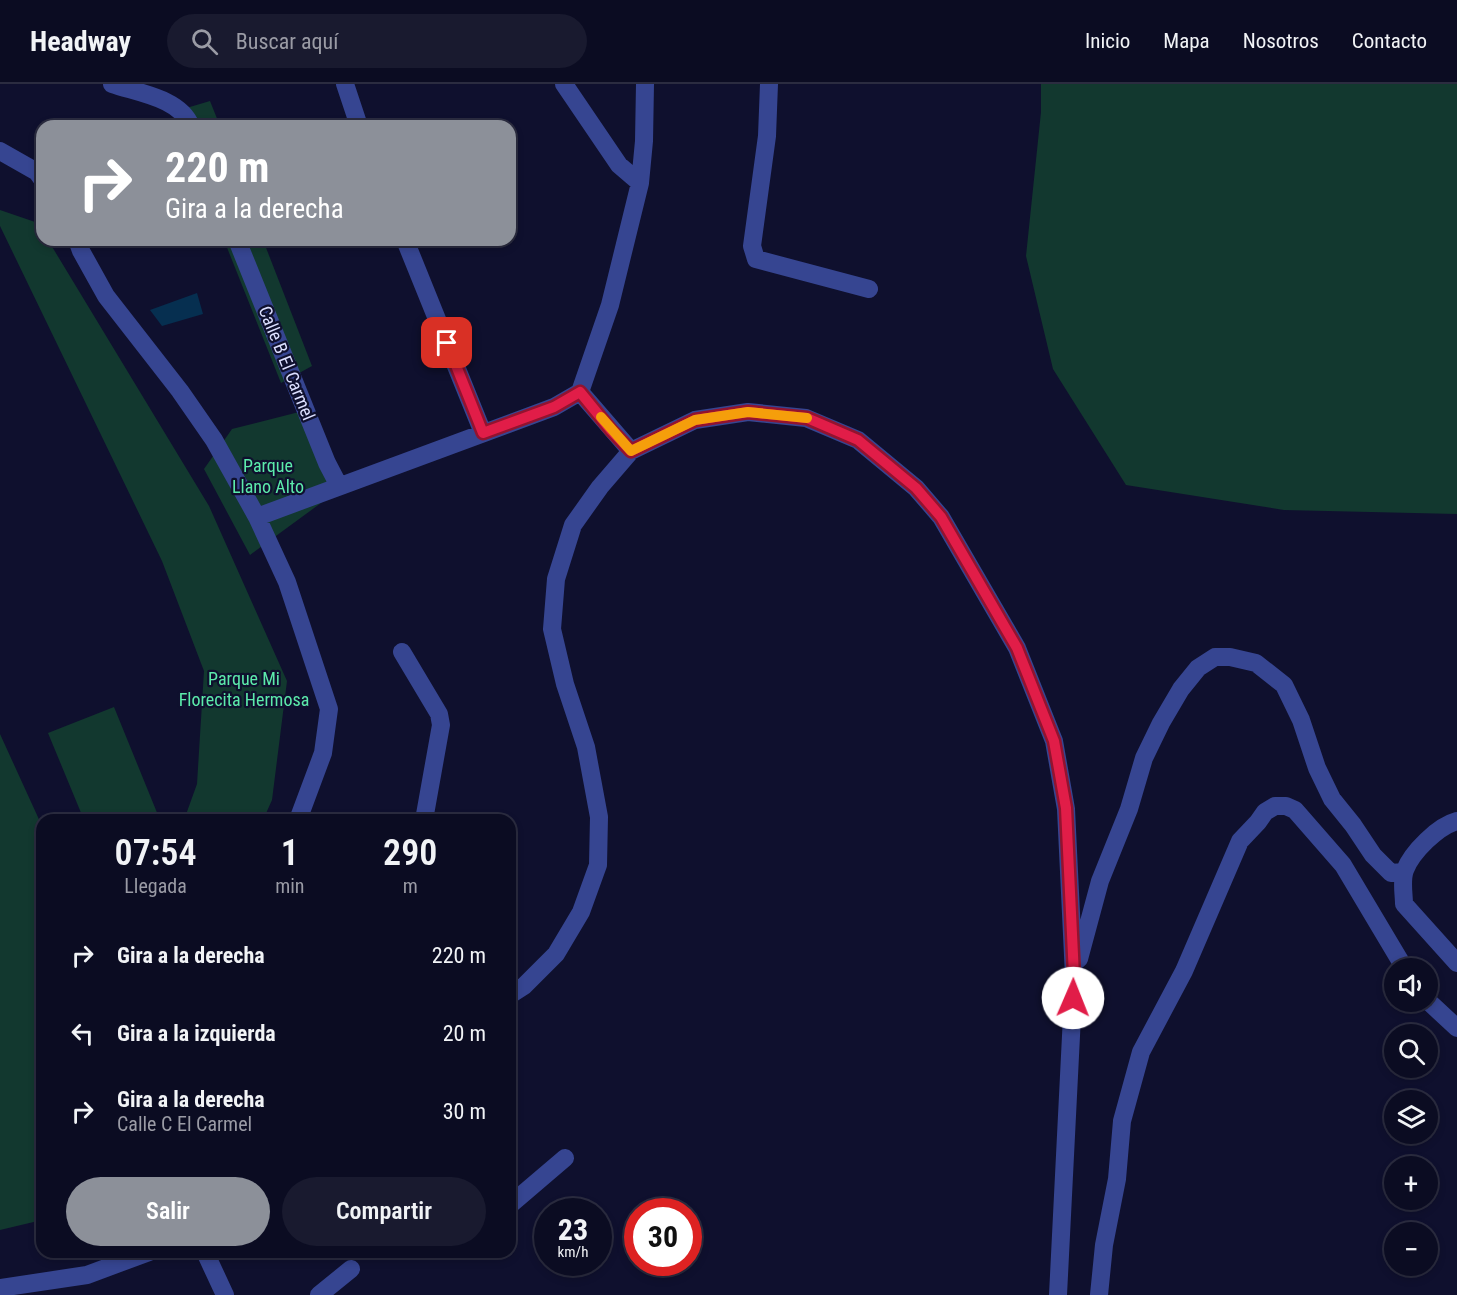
<!DOCTYPE html>
<html lang="es">
<meta charset="utf-8">
<style>
body{margin:0;font-family:"Roboto Condensed",sans-serif;background:#191a2f;color:#f1f3f6;height:100vh;display:flex;flex-direction:column;font-size:22px;white-space:nowrap}
*{box-sizing:border-box;margin:0}
p{font-size:20px;color:#9a9ba5}
.icon{flex:none;width:33px;height:33px;fill:none;stroke:currentColor;stroke-width:2;stroke-linecap:round;stroke-linejoin:round}
.map{position:relative;flex:1;overflow:hidden}
.panel{position:absolute;left:36px;top:730px;width:480px;height:444px;display:flex;flex-direction:column;background:#0b0c22;border-radius:18px;box-shadow:0 3px 9px #0003,0 0 0 2px #2b2c40}
.panel>*{flex:none}
.top-card{position:absolute;left:36px;top:36px;width:480px;height:126px;border-radius:18px;box-shadow:0 3px 9px #0003,0 0 0 2px #2b2c40;background:#8c9099;color:#fff;overflow:hidden}
.fabs{position:absolute;left:1384px;top:874px;display:grid;gap:12px}
.fabs a{display:grid;place-items:center;width:54px;height:54px;border-radius:50%;background:#0b0c22;box-shadow:0 3px 9px #0003,0 0 0 2px #2b2c40;font-size:30px}
.speed{position:absolute;left:534px;top:1114px;display:flex;gap:12px;font-size:30px;font-weight:700;text-align:center}
.speed>*{display:grid;place-content:center;width:78px;height:78px;border-radius:50%;background:#0b0c22;box-shadow:0 3px 9px #0003,0 0 0 2px #2b2c40;line-height:1}
.speed small{font-size:15px;font-weight:400}
.speed .limit{border:9px solid #d22;background:#fff;color:#111}
.pin{position:absolute;display:grid;place-items:center;width:51px;height:51px;color:#fff;margin:-26px;border-radius:12px;box-shadow:0 3px 9px #0006}
.me{position:absolute;width:66px;margin:-33px;rotate:1deg;stroke-linejoin:round;filter:drop-shadow(0 0 4px #0008)}
.turn{display:flex;align-items:center;gap:21px;height:126px;padding:0 30px;font-size:27px}
.turn .icon{width:78px;height:78px;stroke-width:2.5}
.turn b{display:block;font-size:42px;line-height:51px}
.eta{display:flex;justify-content:space-evenly;align-items:center;height:102px;text-align:center}
.eta b{font-size:36px;font-weight:600;line-height:42px}
.button{display:flex;gap:12px;margin-top:auto;padding:12px 30px}
.button a{flex:1;height:69px;border-radius:36px;background:#8c9099;color:#fff;font-size:24px;font-weight:600;line-height:69px;text-align:center}
.button a+a{background:#191a2f;color:#f1f3f6}
ul{padding:0;list-style:none}
li{display:flex;align-items:center;gap:18px;height:78px;padding:0 30px}
li div{flex:1}
li b{display:block;font-size:22px}
li em{font-style:normal}
header{display:flex;align-items:center;gap:36px;box-sizing:border-box;height:84px;padding:0 30px;background:#0b0c22;border-bottom:2px solid #2b2c40}
header strong{font-size:28px}
nav{display:flex;gap:33px;margin-inline-start:auto;font-size:21px}
.search{width:420px;height:54px;background:#191a2f;display:flex;align-items:center;gap:15px;box-sizing:border-box;padding:0 21px;border-radius:33px;color:#9a9ba5;font-size:22px}
.map>svg:first-child{display:block}
.green{fill:#12382f}
.water{fill:#062f50}
.lines{fill:none;stroke-linecap:round;stroke-linejoin:round}
.minor{stroke:#364591;stroke-width:18}
.route-casing{stroke:#92132f;stroke-width:15}
.route{stroke:#e11d48;stroke-width:10}
.slow{stroke:#f59e0b;stroke-width:10}
.labels{text-anchor:middle;dominant-baseline:central;stroke-width:4.5;stroke-linejoin:round;paint-order:stroke}
.street-label{font-size:18px;fill:#dcdfff;stroke:#0f102e}
.park-label{font-size:18px;fill:#5cebab;stroke:#0f102e}
</style>
<header>
<strong>Headway</strong>
<div class="search"><svg class="icon" aria-label="search" viewBox="0 0 24 24"><circle cx="10" cy="10" r="6"/><path d="M15 15l6 6"/></svg>Buscar aquí</div>
<nav><a>Inicio</a><a>Mapa</a><a>Nosotros</a><a>Contacto</a></nav>
</header>
<div class="map">
<svg width="1457" height="1211" viewBox="0 0 1457 1211">
<rect width="100%" height="100%" fill="#0f102e"/>
<path class="green" d="M1041 0H1457V430L1284 426 1126 401 1053 285 1026 172 1041 28Z
M210 17 220 42H178L173 28Z
M0 126 38 139 42 146V156H48L209 422 287 597 272 716 263 736H184L197 700 204 587 162 477 0 142Z
M224 156H263L312 282 281 299Z
M299 328 336 408 250 471 204 385 232 345Z
M114 623 160 736H84L48 649Z
M0 650 42 742V1136L0 1146Z"/>
<path class="water" d="M197 209 203 230 162 242 150 226Z"/>
<g class="lines">
<path class="minor" d="M112 0C138 9 180 14 191 42
M345 0 359 42
M564 0 619 81 640 99
M769 0 767 52 752 162 756 175 869 205
M0 67 37 88 42 95
M77 156 81 167 106 212 180 307 214 356 257 433 287 498 329 625 323 669 298 736
M237 156 327 379 339 402
M405 156 483 349
M580 308 631 367
M257 433 554 323 580 308 610 221 640 99 644 57 645 0
M402 568 439 630 441 641 424 736
M1457 737C1438 742 1412 768 1405 786 1401 796 1404 810 1404 820L1457 879
M1079 875 1100 797 1129 725 1144 674 1161 639 1181 605 1198 584 1215 573H1230L1256 579 1284 601 1301 636 1317 684 1332 715 1353 741 1373 771 1391 789 1404 788
M510 911 524 902 556 870 581 828 598 781 599 733 586 663 565 600 552 545 556 495 573 441 600 403 631 367 695 336 748 328 806 334 858 356 916 404 941 433 1017 564 1054 657 1066 725 1074 892 1058 1211
M1428 917 1457 944
M510 1121 565 1074
M205 1168 225 1211
M0 1204 87 1191 149 1168
M319 1211 351 1185
M1099 1211 1104 1161 1117 1095 1122 1037 1141 968 1184 887 1240 757 1258 738 1265 728 1275 722H1286L1295 726 1343 781 1405 885"/>
</g>
<g class="lines">
<g class="route-casing">
<path id="route" d="M447 259 483 349 554 323 580 308 611 346 631 367 695 336 748 328 807 334 858 356 916 404 941 433 1017 564 1054 657 1066 724 1074 892 1073 914"/>
</g>
<use href="#route" class="route"/>
<path class="slow" d="M601 333 631 367 695 336 748 328 807 334"/>
</g>
<g class="labels">
<g class="street-label">
<text transform="translate(287 279) rotate(68)">Calle B El Carmel</text>
</g>
<g class="park-label">
<text x="268" y="381">Parque<tspan x="268" dy="21">Llano Alto</tspan></text>
<text x="244" y="594">Parque Mi<tspan x="244" dy="21">Florecita Hermosa</tspan></text>
</g>
</g>
</svg>
<div class="fabs">
<a><svg class="icon" aria-label="sound" viewBox="0 0 24 24"><path d="M4 9h4l5-4v14l-5-4H4zM17 9q2 3 0 6"/></svg></a>
<a><svg class="icon" aria-label="search" viewBox="0 0 24 24"><circle cx="10" cy="10" r="6"/><path d="M15 15l6 6"/></svg></a>
<a><svg class="icon" aria-label="layers" viewBox="0 0 24 24"><path d="M12 4l9 5-9 5-9-5zM3 14l9 5 9-5"/></svg></a>
<a>+</a>
<a>−</a>
</div>
<div class="speed"><div>23<small>km/h</small></div><div class="limit">30</div></div>
<div class="pin" style="left:447px;top:259px;background:#d93025"><svg class="icon" aria-label="arrive" viewBox="0 0 24 24"><path d="M6 21V4h12l-3 4 3 4H6"/></svg></div>
<svg class="me" style="left:1073px;top:914px" viewBox="-20 -20 40 40"><circle r="19" fill="#fff"/><path d="M0-13L10 11 0 6-10 11z" fill="#e11d48"/></svg>
<div class="top-card">
<div class="turn"><svg class="icon" aria-label="right" viewBox="0 0 24 24"><path d="M7 20v-9h11M14 6l5 5-5 5"/></svg><div><b>220 m</b>Gira a la derecha</div></div>
</div>
<section class="panel">
<div class="eta">
<div><b>07:54</b><p>Llegada</p></div>
<div><b>1</b><p>min</p></div>
<div><b>290</b><p>m</p></div>
</div>
<ul>
<li><svg class="icon" aria-label="right" viewBox="0 0 24 24"><path d="M7 20v-9h11M14 6l5 5-5 5"/></svg><div><b>Gira a la derecha</b></div><em>220 m</em></li>
<li><svg class="icon" aria-label="left" viewBox="0 0 24 24"><path d="M17 20v-9H6M10 6l-5 5 5 5"/></svg><div><b>Gira a la izquierda</b></div><em>20 m</em></li>
<li><svg class="icon" aria-label="right" viewBox="0 0 24 24"><path d="M7 20v-9h11M14 6l5 5-5 5"/></svg><div><b>Gira a la derecha</b><p>Calle C El Carmel</p></div><em>30 m</em></li>
</ul>
<div class="button"><a>Salir</a><a>Compartir</a></div>
</section>
</div>
